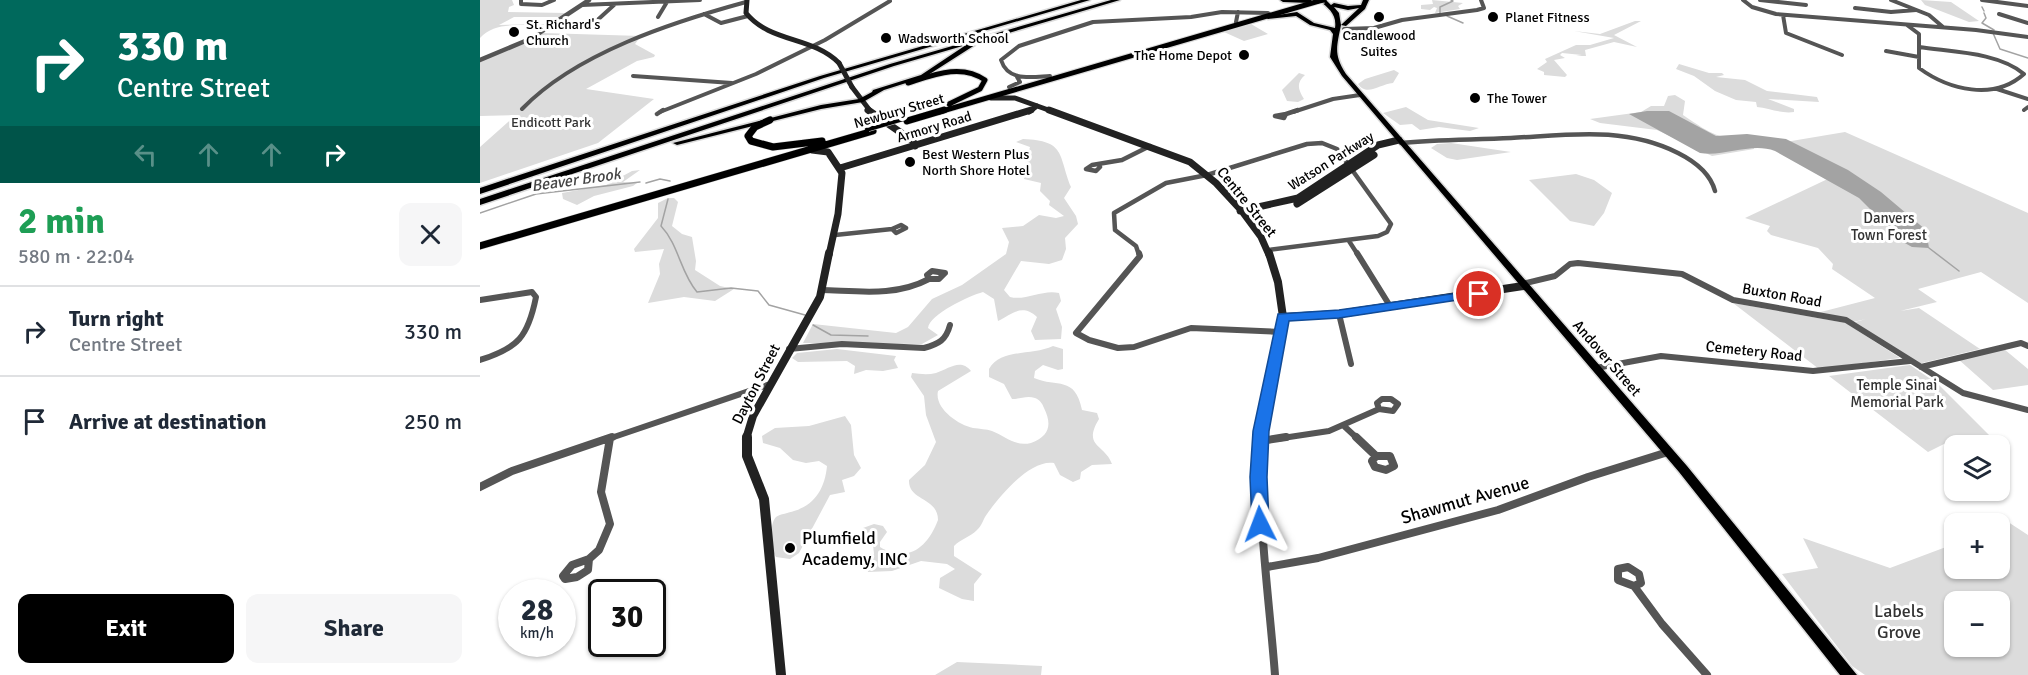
<!DOCTYPE html>
<meta charset="utf-8">
<style>
body{margin:0;font-family:Signika,sans-serif;background:#f6f6f7;color:#1f2937;height:100vh;display:flex;flex-direction:column;font-size:22px;white-space:nowrap}
*{box-sizing:border-box;margin:0}
p{font-size:20px;color:#747a83}
.icon{flex:none;width:33px;height:33px;fill:none;stroke:currentColor;stroke-width:2;stroke-linecap:round;stroke-linejoin:round}
.map{position:relative;flex:1;overflow:hidden}
.side{display:flex;flex-direction:column;background:#fff;width:480px}
.side>*{flex:none}
.banner{background:#00695c;color:#fff;overflow:hidden}
.fabs{position:absolute;left:1464px;top:435px;display:grid;gap:12px}
.fabs a{display:grid;place-items:center;width:66px;height:66px;border-radius:12px;background:#fff;box-shadow:0 2px 4px #0004;font-size:30px}
.speed{position:absolute;left:18px;top:579px;display:flex;gap:12px;font-size:30px;font-weight:700;text-align:center}
.speed>*{display:grid;place-content:center;width:78px;height:78px;border-radius:50%;background:#fff;box-shadow:0 2px 4px #0004;line-height:1}
.speed small{font-size:15px;font-weight:400}
.speed .limit{border:3px solid #111;border-radius:9px;background:#fff;color:#111}
.pin{position:absolute;display:grid;place-items:center;width:51px;height:51px;color:#fff;margin:-26px;border:3px solid #fff;border-radius:50%;box-shadow:0 2px 6px #0007}
.me{position:absolute;width:66px;margin:-33px;rotate:357deg;stroke-linejoin:round;filter:drop-shadow(0 0 4px #0008)}
.turn{display:flex;align-items:center;gap:21px;height:126px;padding:0 18px;font-size:27px}
.turn .icon{width:78px;height:78px;stroke-width:2.5}
.turn b{display:block;font-size:42px;line-height:51px}
.lanes{display:flex;align-items:center;height:57px;padding:0 18px;background:#0003;justify-content:center;gap:30px;direction:ltr}
.lanes .off{opacity:.35}
.round{display:grid;place-items:center;flex:none;width:63px;height:63px;border-radius:12px;background:#f6f6f7}
.summary{display:flex;align-items:center;justify-content:space-between;height:102px;padding:0 18px}
h1{font-size:36px;font-weight:700;line-height:45px;color:#1e9e55}
.cta{display:flex;gap:12px;margin-top:auto;padding:12px 18px}
.cta a{flex:1;height:69px;border-radius:12px;background:#000;color:#fff;font-size:24px;font-weight:700;line-height:69px;text-align:center}
.cta a+a{background:#f6f6f7;color:#1f2937}
ul{padding:0;list-style:none}
li{display:flex;align-items:center;gap:18px;height:90px;padding:0 18px;border-top:2px solid #e0e1e3}
li div{flex:1}
li b{display:block;font-size:22px}
li em{font-style:normal}
main{display:flex;flex:1;min-height:0}
.map>svg:first-child{display:block}
.green{fill:#dcdcdc;fill-rule:evenodd}
.water{fill:#a3a3a3}
.lines{fill:none;stroke-linecap:round;stroke-linejoin:round}
.stream{stroke:#a3a3a3;stroke-width:1.5}
.primary-far1-casing{stroke:#dbdbdb;stroke-width:7}
.primary-casing{stroke:#dbdbdb;stroke-width:8}
.trunk-casing{stroke:#dbdbdb;stroke-width:3}
.motorway-casing{stroke:#dbdbdb;stroke-width:3}
.minor-far3{stroke:#555;stroke-width:4}
.minor-far2{stroke:#555;stroke-width:4.5}
.minor-far1{stroke:#555;stroke-width:6}
.minor{stroke:#555;stroke-width:8}
.tertiary{stroke:#555;stroke-width:4.5}
.secondary-far3{stroke:#222;stroke-width:5}
.secondary-far2{stroke:#222;stroke-width:7}
.secondary-far1{stroke:#222;stroke-width:8}
.secondary{stroke:#222;stroke-width:10}
.primary-far1{stroke:#000;stroke-width:5}
.primary{stroke:#000;stroke-width:7}
.trunk{fill:#000;fill-rule:evenodd}
.motorway{fill:#000;fill-rule:evenodd}
.primary-bridge-far1-casing{stroke:#dbdbdb;stroke-width:7;stroke-linecap:butt}
.primary-bridge-casing{stroke:#dbdbdb;stroke-width:8;stroke-linecap:butt}
.secondary-bridge{stroke:#222;stroke-width:5}
.primary-bridge-far1{stroke:#000;stroke-width:5}
.primary-bridge{stroke:#000;stroke-width:7}
.route{fill:#1a73e8;stroke:#114b97;stroke-width:1.5}
.poi-dot{fill:#000;stroke:#fff;stroke-width:2}
.labels{text-anchor:middle;dominant-baseline:central;stroke-width:6;stroke-linejoin:round;paint-order:stroke}
.far-poi-label{font-size:14px;fill:#000;stroke:#fff;text-anchor:start}
.far-street-label{font-size:14px;fill:#000;stroke:#fff}
.far-park-label{font-size:14px;fill:#333;stroke:#fff}
.street-label{font-size:15px;fill:#000;stroke:#fff}
.park-label{font-size:15px;fill:#333;stroke:#fff}
.water-label{font-size:16px;font-style:italic;fill:#444;stroke:#fff}
.near-street-label{font-size:18px;fill:#000;stroke:#fff}
.near-poi-label{font-size:18px;fill:#000;stroke:#fff;text-anchor:start}
.near-park-label{font-size:18px;fill:#333;stroke:#fff}
</style>
<main>
<section class="side">
<div class="banner">
<div class="turn"><svg class="icon" aria-label="right" viewBox="0 0 24 24"><path d="M7 20v-9h11M14 6l5 5-5 5"/></svg><div><b>330 m</b>Centre Street</div></div>
<div class="lanes"><svg class="icon off" aria-label="left" viewBox="0 0 24 24"><path d="M17 20v-9H6M10 6l-5 5 5 5"/></svg><svg class="icon off" aria-label="ahead" viewBox="0 0 24 24"><path d="M12 20V5M6 11l6-6 6 6"/></svg><svg class="icon off" aria-label="ahead" viewBox="0 0 24 24"><path d="M12 20V5M6 11l6-6 6 6"/></svg><svg class="icon" aria-label="right" viewBox="0 0 24 24"><path d="M7 20v-9h11M14 6l5 5-5 5"/></svg></div>
</div>
<div class="summary"><div><h1>2 min</h1><p>580 m · 22:04</p></div><a class="round"><svg class="icon" aria-label="close" viewBox="0 0 24 24"><path d="M6 6l12 12M18 6L6 18"/></svg></a></div>
<ul>
<li><svg class="icon" aria-label="right" viewBox="0 0 24 24"><path d="M7 20v-9h11M14 6l5 5-5 5"/></svg><div><b>Turn right</b><p>Centre Street</p></div><em>330 m</em></li>
<li><svg class="icon" aria-label="arrive" viewBox="0 0 24 24"><path d="M6 21V4h12l-3 4 3 4H6"/></svg><div><b>Arrive at destination</b></div><em>250 m</em></li>
</ul>
<div class="cta"><a>Exit</a><a>Share</a></div>
</section>
<div class="map">
<svg width="1548" height="675" viewBox="0 0 1548 675">
<rect width="100%" height="100%" fill="#fff"/>
<path class="green" d="M0 0H32L34 5 29 7 28 12 86 13 79 17H34L19 25 67 24 72 22 70 24 63 25C40 26 15 21 0 38Z
M952 0 983 3 978 6 980 9 955 13 957 8 954 7 950 10 941 9V5L953 4Z
M1441 0 1471 2 1499 21 1489 22 1445 5Z
M1155 21H1161L1134 35 1157 47 1134 42 1105 50 1106 56H1096L1102 55 1082 53 1080 55 1085 58 1074 60 1087 75 1085 77 1064 75V72L1057 69 1067 62 1065 59 1096 45H1110L1134 38 1094 31 1120 34Z
M771 24 788 34 764 41 744 32Z
M63 33 161 36 155 44 175 55 174 57 157 61 106 89 174 99 118 143 0 183V147L36 115 0 116V61Z
M1199 64 1229 73H1242L1244 75 1236 77 1265 80 1287 91 1337 97 1339 102 1288 99 1314 109V112C1301 114 1289 108 1277 107L1276 102 1256 100 1235 91 1214 76 1196 69Z
M914 70 919 73 913 83C900 84 887 97 878 84L885 79Z
M819 73 825 75C816 83 818 89 824 99L818 102 807 101 802 90Z
M1195 95 1205 101 1203 115C1234 136 1236 137 1273 142L1274 149 1232 156 1177 130 1120 123 1110 119 1161 112 1171 106H1184L1188 96Z
M926 107 948 120 999 128 990 131 959 127 940 130 932 124 920 125 903 113Z
M1365 132 1548 213V303L1501 272 1438 289 1457 302 1420 311 1439 308 1500 349 1438 364 1375 322 1386 319 1373 322 1337 313 1395 298 1352 269 1353 264 1338 248 1291 235 1287 231 1290 226 1265 218 1354 176 1287 145Z
M543 139C586 141 578 154 591 187L584 198 596 216 598 224 585 238 586 249 582 260 569 264 541 261 524 290 530 297C546 301 563 289 579 293L581 301 576 309 582 327 581 339 555 340 551 331 557 317C542 303 532 314 518 321L514 299 503 292C489 296 450 314 448 328L458 335 442 344 323 343 333 324 416 333 428 327 452 299 482 285 526 254 529 242 522 228 543 226 559 215 576 218 584 216 569 205 570 201 560 191 561 183 544 179 543 173 550 147 536 142Z
M971 143 1031 152 977 160 967 158 951 148 957 144Z
M160 170 143 182 157 183 153 186 114 196 97 205 83 199 82 193 126 185 152 171Z
M1096 174 1114 180 1132 193 1124 213 1114 226 1090 221 1049 180Z
M188 198H194L198 202 192 226 202 234 212 237 216 261 215 270 240 286 254 289 235 301 204 297 168 303 180 274 179 264 184 249 155 252 154 249 178 218V203Z
M1253 303 1366 323 1420 358 1339 369Z
M573 346 583 349V369L578 370 563 365 555 371 554 378C577 388 595 375 602 410L617 413 619 419C602 447 625 444 632 464L612 465 601 472 600 479 593 482 580 475 574 463C550 459 520 496 507 514 503 519 502 526 497 530 490 537 481 539 474 546V556L502 574 494 584V601L482 599 459 588 460 578 475 569 467 564 441 561 412 571 388 572 385 561 394 554 393 545 380 537 383 528 394 524 403 526 407 532 400 542V547C428 564 448 547 458 520 458 497 428 501 429 480L445 465 456 442 446 415 444 396 431 377 432 373C440 374 448 375 456 373 469 369 480 358 491 371L458 391C454 408 478 425 493 428 500 429 506 429 512 431 525 436 535 447 551 443 570 436 572 424 564 408 562 403 560 400 555 398 547 395 540 399 532 399L524 384 509 377V369C521 348 552 356 573 346Z
M357 349 416 356 414 360 418 368 403 371 386 370 374 374 375 366 367 361 318 362 312 358 317 353Z
M1524 349 1548 369V385L1513 390 1478 359Z
M1430 365 1458 384 1519 445 1468 442 1448 452 1349 376Z
M365 416 371 425 374 455 381 468 374 476 362 480 365 492 350 495 319 553 310 559 296 557C290 550 289 524 296 517 300 514 309 513 314 511 335 505 345 488 347 466L339 461 326 463 313 460 300 448 283 443 282 436 295 428 329 426Z
M1522 518 1548 535V675H1385L1372 666 1302 574 1338 568 1323 538 1410 568 1474 544V568H1520V527L1529 523ZM1474 602H1520V646H1474Z
M477 662 562 666 561 675H455Z"/>
<path class="water" d="M1167 111H1189L1236 136 1267 134 1306 139 1368 170 1401 192 1446 230 1449 248 1432 247 1423 242 1379 198 1295 151C1271 142 1245 157 1220 153L1149 114Z"/>
<g class="lines">
<path class="stream" d="M1502 7 1504 11
M960 13V7L973 1 971 0
M1504 13 1506 18 1502 23 1514 30
M967 16 983 23
M1513 33 1520 49 1548 58
M166 183 180 179 190 181
M188 199 181 226C199 245 200 272 217 292L251 288 278 291 289 305 325 315
M0 213 56 194 160 182
M1449 248 1479 271
M333 325 351 335 388 336"/>
<g class="primary-far1-casing">
<path id="primary-far1" d="M428 83C453 75 481 63 505 80L500 89 469 104
M459 112 839 1"/>
</g>
<g class="primary-casing">
<path id="primary" d="M290 120 275 127 268 136 271 141 293 147 342 141
M427 121 464 110
M0 246 393 131"/>
</g>
<g class="trunk-casing">
<path id="trunk" d="M800 0H831L832 1 829 3 803 2Z
M839 0H846L851 5 854 3 868 6 881 5 883 0H889L885 9 866 26 861 25C857 46 853 54 866 74L1207 466 1377 675H1360L1199 472 862 76 850 57 853 34 850 30 830 25 816 16 788 19 785 17 817 12 834 23 855 28C857 14 849 9 839 0ZM854 7 868 10 879 8 861 25 859 13Z"/>
</g>
<g class="motorway-casing">
<path id="motorway" d="M601 0H610L344 78 0 194V188L340 76Z
M631 0H640L495 43V45L445 77 404 90 383 102 341 109 197 145 193 143 341 105 379 99 392 92 393 90 441 75 486 45 414 66 0 205V199L410 64Z"/>
</g>
<path class="minor-far3" d="M41 0V4L62 5 74 0
M1263 0 1272 7 1296 14 1496 30 1548 37
M1280 0 1326 5
M1411 0 1449 15 1463 27
M1502 0 1548 6
M102 5 220 0
M1375 8 1411 12 1436 10
M224 14 241 23 268 16
M1519 14 1548 23
M1303 15 1306 33 1362 55
M178 17 187 2
M756 22 758 12
M1427 25 1439 34V47
M68 28 112 25 134 5
M864 29 894 28 922 20 997 10 1004 8 1001 0
M1439 47C1471 52 1518 52 1544 74 1514 101 1469 90 1439 68Z
M1406 51 1439 57
M153 76 252 83
M570 76C551 77 528 82 521 60L539 46 613 22 711 17 742 12 788 13
M529 87 540 82 537 77
M1517 89 1548 99
M42 109C96 53 193 22 266 2
M1544 110 1548 107
M180 112 276 74 345 40 410 1
M813 112 853 99 880 95"/>
<path class="minor-far2" d="M177 114 183 110
M806 114 804 118 795 116Z
M806 114 818 110
M921 143C958 139 994 140 1031 138 1089 135 1144 126 1198 153 1214 161 1230 172 1235 191
M620 167 616 171 606 169 612 165 642 160 670 146
M421 225 426 228 416 233 412 229Z
M355 235 412 229
M869 241 878 255
M659 255 656 246 635 230 634 213 686 183 727 175 827 144 842 143 857 149 911 224 907 232 898 236 788 250"/>
<path class="minor-far1" d="M659 253 660 256 596 333 609 340 638 348 654 347 711 328 801 332
M877 253 910 306
M452 271 465 273 459 279H449L447 275Z
M1042 284 1075 276 1090 264 1098 263 1202 274 1253 300 1366 320 1483 393 1548 410
M341 290C379 291 415 297 449 279
M0 300 52 292 56 297C48 337 38 348 0 360
M859 314 871 364
M309 349 362 344 444 348C459 344 466 340 470 325
M1441 367 1541 343 1548 346
M1116 368 1181 356 1333 371 1430 361
M902 399H911L918 404 913 411 899 409 897 403Z
M864 426 878 439
M128 439 290 384
M781 439 803 317
M796 439 849 431 899 409"/>
<path class="minor" d="M781 437C777 517 789 596 795 675
M876 437 896 456
M781 441 806 437
M896 456H910L914 466 906 470 895 467 892 461Z
M0 487 32 471 132 437
M109 559 108 570 97 577 85 579 83 576 92 565Z
M109 559 119 550 130 524 121 492 130 438
M787 567 838 558 1018 510 1108 477 1188 452
M1148 567 1159 574 1161 583 1154 586 1138 580V569Z
M1154 586 1182 624 1227 675"/>
<path class="tertiary" d="M0 60 50 39 109 0"/>
<path class="secondary-far3" d="M267 0 266 13C290 43 332 36 359 63
M372 87 391 112
M511 98H535L574 112
M549 112 557 106"/>
<path class="secondary-far2" d="M388 110 433 141 435 146
M569 110 710 162 736 183 761 210 781 237 789 255
M332 150 348 152 362 173 358 214 349 255
M360 168 551 110
M817 204 894 155
M760 211 818 198 898 145 919 140"/>
<path class="secondary-far1" d="M789 253 798 282 803 317 859 314 1043 286
M266 439 273 416 340 297 349 253"/>
<path class="secondary" d="M267 437V456L284 499 301 675"/>
<use href="#primary-far1" class="primary-far1"/>
<use href="#primary" class="primary"/>
<use href="#trunk" class="trunk"/>
<use href="#motorway" class="motorway"/>
<g class="primary-bridge-far1-casing">
<path id="primary-bridge-far1" d="M839 1 844 0"/>
</g>
<g class="primary-bridge-casing">
<path id="primary-bridge" d="M388 128 422 118"/>
</g>
<path class="secondary-bridge" d="M359 63 372 87"/>
<use href="#primary-bridge-far1" class="primary-bridge-far1"/>
<use href="#primary-bridge" class="primary-bridge"/>
</g>
<path class="route" d="M999 290 1006 294 1004 296 859 318 809 321 789 431 787 477 789 524 787 528H774L772 524 770 477 773 431 798 314 859 310Z"/>
<g class="poi-dot">
<circle cx="899" cy="17" r="6"/>
<circle cx="1013" cy="17" r="6"/>
<circle cx="34" cy="32" r="6"/>
<circle cx="406" cy="38" r="6"/>
<circle cx="764" cy="55" r="6"/>
<circle cx="995" cy="98" r="6"/>
<circle cx="430" cy="162" r="6"/>
<circle cx="310" cy="548" r="6"/>
</g>
<g class="labels">
<g class="far-poi-label">
<text x="1025" y="17">Planet Fitness</text>
<text x="46" y="24">St. Richard's<tspan x="46" dy="16">Church</tspan></text>
<text x="899" y="35" text-anchor="middle">Candlewood<tspan x="899" dy="16">Suites</tspan></text>
<text x="418" y="38">Wadsworth School</text>
<text x="752" y="55" text-anchor="end">The Home Depot</text>
<text x="1007" y="98">The Tower</text>
<text x="442" y="154">Best Western Plus<tspan x="442" dy="16">North Shore Hotel</tspan></text>
</g>
<g class="far-street-label">
<text transform="translate(419 111) rotate(-16)">Newbury Street</text>
<text transform="translate(454 127) rotate(-17)">Armory Road</text>
<text transform="translate(851 161) rotate(-32)">Watson Parkway</text>
</g>
<g class="far-park-label">
<text x="71" y="122">Endicott Park</text>
</g>
<g class="street-label">
<text transform="translate(767 202) rotate(51)">Centre Street</text>
<text transform="translate(1302 295) rotate(10)">Buxton Road</text>
<text transform="translate(1274 351) rotate(6)">Cemetery Road</text>
<text transform="translate(1127 358) rotate(49)">Andover Street</text>
<text transform="translate(276 384) rotate(-63)">Dayton Street</text>
</g>
<g class="park-label">
<text x="1409" y="218">Danvers<tspan x="1409" dy="17">Town Forest</tspan></text>
<text x="1417" y="385">Temple Sinai<tspan x="1417" dy="17">Memorial Park</tspan></text>
</g>
<g class="water-label">
<text transform="translate(96 180) rotate(-8)">Beaver Brook</text>
</g>
<g class="near-street-label">
<text transform="translate(985 500) rotate(-16)">Shawmut Avenue</text>
</g>
<g class="near-poi-label">
<text x="322" y="538">Plumfield<tspan x="322" dy="21">Academy, INC</tspan></text>
</g>
<g class="near-park-label">
<text x="1419" y="611">Labels<tspan x="1419" dy="21">Grove</tspan></text>
</g>
</g>
</svg>
<div class="fabs">
<a><svg class="icon" aria-label="layers" viewBox="0 0 24 24"><path d="M12 4l9 5-9 5-9-5zM3 14l9 5 9-5"/></svg></a>
<a>+</a>
<a>−</a>
</div>
<div class="speed"><div>28<small>km/h</small></div><div class="limit">30</div></div>
<div class="pin" style="left:999px;top:294px;background:#d93025"><svg class="icon" aria-label="arrive" viewBox="0 0 24 24"><path d="M6 21V4h12l-3 4 3 4H6"/></svg></div>
<svg class="me" style="left:780px;top:524px" viewBox="-20 -20 40 40"><path d="M0-17L14 15 0 8-14 15z" fill="#1a73e8" stroke="#fff" stroke-width="4"/></svg>
</div>
</main>
